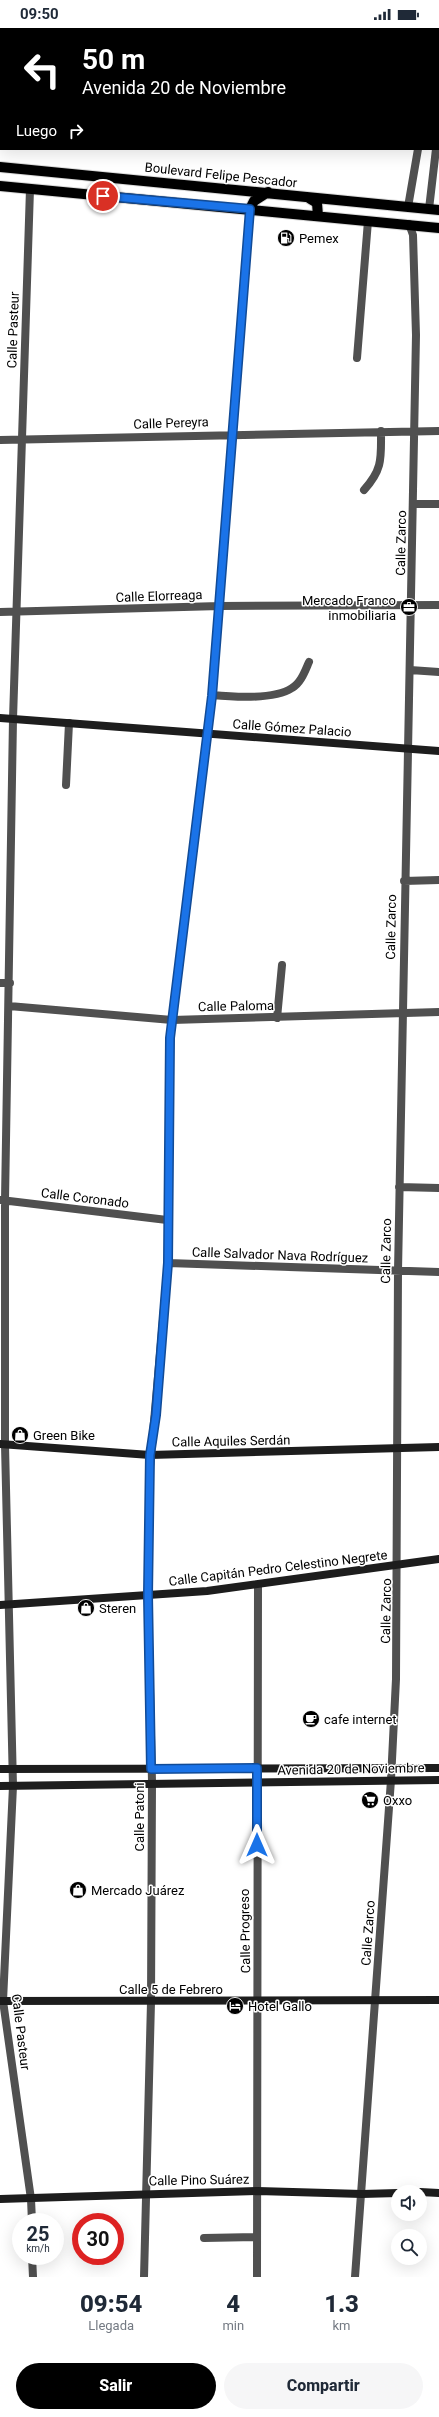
<!DOCTYPE html>
<html lang="es">
<meta charset="utf-8">
<style>
body{margin:0;font-family:Roboto,sans-serif;background:#f6f6f7;color:#1f2937;height:100vh;display:flex;flex-direction:column;font-size:15px;white-space:nowrap}
*{box-sizing:border-box;margin:0}
p{font-size:13px;color:#747a83}
.icon{flex:none;width:22px;height:22px;fill:none;stroke:currentColor;stroke-width:2;stroke-linecap:round;stroke-linejoin:round}
.map{position:relative;height:2249px;overflow:hidden}
.side{display:flex;flex-direction:column;background:#fff;flex:1}
.side>*{flex:none}
.hud{position:absolute;left:0px;top:0px;width:439px;height:122px;box-shadow:0 4px 16px #0002;background:#000;color:#fff;overflow:hidden}
.buttons{position:absolute;left:391px;top:2157px;display:grid;gap:8px}
.buttons a{display:grid;place-items:center;width:36px;height:36px;border-radius:50%;background:#fff;box-shadow:0 4px 16px #0002;font-size:20px}
.speed{position:absolute;left:12px;top:2185px;display:flex;gap:8px;font-size:20px;font-weight:700;text-align:center}
.speed>*{display:grid;place-content:center;width:52px;height:52px;border-radius:50%;background:#fff;box-shadow:0 4px 16px #0002;line-height:1}
.speed small{font-size:10px;font-weight:400}
.speed .limit{border:6px solid #d22;background:#fff;color:#111}
.pin{position:absolute;display:grid;place-items:center;width:34px;height:34px;color:#fff;margin:-17px;border:2px solid #fff;border-radius:50%;box-shadow:0 1px 4px #0007}
.me{position:absolute;width:44px;margin:-22px;rotate:0deg;stroke-linejoin:round;filter:drop-shadow(0 0 3px #0008)}
.turn{display:flex;align-items:center;gap:14px;height:84px;padding:0 16px;font-size:18px}
.turn .icon{width:52px;height:52px;stroke-width:2.5}
.turn b{display:block;font-size:28px;line-height:34px}
.then{display:flex;align-items:center;height:38px;padding:0 16px;background:#0003;gap:8px;font-size:15px}
.eta{display:flex;justify-content:space-evenly;align-items:center;height:68px;text-align:center}
.eta b{font-size:24px;font-weight:800;line-height:28px}
.action{display:flex;gap:8px;margin-top:auto;padding:8px 16px}
.action a{flex:1;height:46px;border-radius:24px;background:#000;color:#fff;font-size:16px;font-weight:800;line-height:46px;text-align:center}
.action a+a{background:#f6f6f7;color:#1f2937}
.status{display:flex;justify-content:space-between;align-items:center;height:28px;padding:0 20px;background:#fff;direction:ltr}
.status svg{height:11px;fill:currentColor}
.map>svg:first-child{display:block}
.grass{fill:url(#grass-dots)}
.lines{fill:none;stroke-linecap:round;stroke-linejoin:round}
.primary-casing{stroke:#dbdbdb;stroke-width:12}
.street{stroke:#505050;stroke-width:8}
.secondary{stroke:#1d1d1d;stroke-width:8}
.primary{stroke:#000;stroke-width:10}
.route-casing{stroke:#114b97;stroke-width:10}
.route{stroke:#1a73e8;stroke-width:7}
.labels{text-anchor:middle;dominant-baseline:central;stroke-width:3;stroke-linejoin:round;paint-order:stroke}
.street-label{font-size:13px;fill:#000;stroke:#fff}
.poi-label{font-size:13px;fill:#000;stroke:#fff;text-anchor:start}
</style>
<div class="status"><b>09:50</b><svg viewBox="0 0 49 12"><path d="M0 12V9h3v3zM5 12V6h3v6zM10 12V3h3v9zM15 12V0h3v12zM26 1h20v11H26zM47 4h2v5h-2z"/></svg></div>
<div class="map">
<svg width="439" height="2249" viewBox="0 0 439 2249">
<defs>
<pattern id="grass-dots" width="8" height="8" patternUnits="userSpaceOnUse"><rect width="8" height="8" fill="#d7d7d7"/><path d="M2 2h.1M6 6h.1" fill="none" stroke="#b7b7b7" stroke-width="1.8" stroke-linecap="round"/></pattern>
</defs>
<rect width="100%" height="100%" fill="#fff"/>
<path class="grass" d="M0 0H437L1 1V33Z"/>
<g class="lines">
<g class="primary-casing">
<path id="primary" d="M0 139 439 182
M0 158 439 200
M307 169 317 175 318 188
M250 181 254 173 268 164"/>
</g>
<path class="street" d="M438 19 439 16
M438 103 439 97
M30 161 13 691 5 1172V1417L13 1758 3 1973 31 2171 32 2194
M408 179 418 121
M429 181 436 121
M357 330 368 193
M0 412 439 403
M364 462C383 441 381 430 381 403
M413 476H439
M0 584 220 578 439 577
M410 642 439 644
M212 667C233 669 274 672 292 660 301 655 305 643 309 634
M66 757 69 695
M404 853 439 852
M0 955H10
M9 978 172 992 439 984
M277 990 282 937
M399 1159 439 1160
M1 1172 167 1192
M168 1235 439 1244
M204 2210 257 2209
M32 2228 33 2249
M144 2249 151 1974 152 1754 148 1567 150 1439 168 1235 170 1010 212 667 250 181
M257 2249 258 1557
M355 2249 391 1752 396 1651 398 1243 416 307 413 207 409 196"/>
<path class="secondary" d="M0 690 439 723
M0 1416 150 1427 439 1419
M0 1577 207 1563 439 1531
M0 1741 439 1740
M0 1758 439 1752
M0 1973 439 1972
M420 2164 439 2165
M0 2171 258 2163 362 2166 398 2165"/>
<use href="#primary" class="primary"/>
</g>
<g class="lines">
<g class="route-casing">
<path id="route" d="M103 168 250 181 212 668 170 1010 168 1235 156 1387 150 1427 148 1567 151 1741 257 1740V1817"/>
</g>
<use href="#route" class="route"/>
</g>
<defs>
<g id="fuel-disc" transform="scale(0.9)"><circle r="9.5" fill="#000" stroke="#fff"/><path d="M-5.5-6h7V0h2V4h1.3V-2.5L3-4.5l.8-.8L6-3V5H2.5V1h-1V6h-7ZM-4.2-4.7v3.2H.2V-4.7Z" fill="#fff"/></g>
<g id="office-disc" transform="scale(0.9)"><circle r="9.5" fill="#000" stroke="#fff"/><path d="M-6-3h4V-5.5h4V-3h4V5H-6ZM-1-4.5V-3h2v-1.5ZM-6 0V1H6V0Z" fill="#fff"/></g>
<g id="shop-disc" transform="scale(0.9)"><circle r="9.5" fill="#000" stroke="#fff"/><path d="M-5-2.5h2.3a2.7 3.5 0 0 1 5.4 0H5L5.5 6h-11ZM-1.5-2.5h3a1.5 2.3 0 0 0-3 0Z" fill="#fff"/></g>
<g id="cafe-disc" transform="scale(0.9)"><circle r="9.5" fill="#000" stroke="#fff"/><path d="M-5.5-4.5H6V0H3Q3 3.5 0 3.5H-2.5Q-5.5 3.5-5.5 0ZM3-3.2v2h1.7v-2ZM-6 4.5H4V6H-6Z" fill="#fff"/></g>
<g id="supermarket-disc" transform="scale(0.9)"><circle r="9.5" fill="#000" stroke="#fff"/><path d="M-6-5.5h2.5l.6 2H6L4.5 2H-2.5L-4.4-4H-6ZM-1.5 3.2a1.3 1.3 0 1 0 .1 0ZM3 3.2a1.3 1.3 0 1 0 .1 0Z" fill="#fff"/></g>
<g id="hotel-disc" transform="scale(0.9)"><circle r="9.5" fill="#000" stroke="#fff"/><path d="M-6-4.5h1.5V1H6V5H4.5V3h-9V5H-6ZM-4 0a1.8 1.8 0 1 1 3.6 0ZM.5 0V-2.5h3Q6-2.5 6 0Z" fill="#fff"/></g>
</defs>
<g fill-rule="evenodd">
<use href="#fuel-disc" x="286" y="210"/>
<use href="#office-disc" x="409" y="579"/>
<use href="#shop-disc" x="20" y="1407"/>
<use href="#shop-disc" x="86" y="1580"/>
<use href="#cafe-disc" x="311" y="1691"/>
<use href="#supermarket-disc" x="370" y="1772"/>
<use href="#shop-disc" x="78" y="1862"/>
<use href="#hotel-disc" x="235" y="1978"/>
</g>
<g class="labels">
<g class="street-label">
<text transform="translate(221 147) rotate(6)">Boulevard Felipe Pescador</text>
<text transform="translate(13 302) rotate(-88)">Calle Pasteur</text>
<text transform="translate(171 395) rotate(-2)">Calle Pereyra</text>
<text transform="translate(401 515) rotate(-89)">Calle Zarco</text>
<text transform="translate(159 568) rotate(-2)">Calle Elorreaga</text>
<text transform="translate(292 700) rotate(4)">Calle Gómez Palacio</text>
<text transform="translate(391 899) rotate(-89)">Calle Zarco</text>
<text transform="translate(236 978) rotate(-1)">Calle Paloma</text>
<text transform="translate(85 1170) rotate(7)">Calle Coronado</text>
<text transform="translate(386 1223) rotate(-89)">Calle Zarco</text>
<text transform="translate(280 1227) rotate(2)">Calle Salvador Nava Rodríguez</text>
<text transform="translate(231 1413) rotate(-1)">Calle Aquiles Serdán</text>
<text transform="translate(278 1540) rotate(-7)">Calle Capitán Pedro Celestino Negrete</text>
<text transform="translate(386 1583) rotate(-89)">Calle Zarco</text>
<text transform="translate(351 1741) rotate(-1)">Avenida 20 de Noviembre</text>
<text transform="translate(139 1789) rotate(-90)">Calle Patoni</text>
<text transform="translate(245 1903) rotate(-91)">Calle Progreso</text>
<text transform="translate(368 1905) rotate(-86)">Calle Zarco</text>
<text x="171" y="1961">Calle 5 de Febrero</text>
<text transform="translate(21 2004) rotate(83)">Calle Pasteur</text>
<text transform="translate(199 2152) rotate(-1)">Calle Pino Suárez</text>
</g>
<g class="poi-label">
<text x="299" y="210">Pemex</text>
<text x="396" y="572" text-anchor="end">Mercado Franco<tspan x="396" dy="15">inmobiliaria</tspan></text>
<text x="33" y="1407">Green Bike</text>
<text x="99" y="1580">Steren</text>
<text x="324" y="1691">cafe internet</text>
<text x="383" y="1772">Oxxo</text>
<text x="91" y="1862">Mercado Juárez</text>
<text x="248" y="1978">Hotel Gallo</text>
</g>
</g>
</svg>
<div class="buttons">
<a><svg class="icon" aria-label="sound" viewBox="0 0 24 24"><path d="M4 9h4l5-4v14l-5-4H4zM17 9q2 3 0 6"/></svg></a>
<a><svg class="icon" aria-label="search" viewBox="0 0 24 24"><circle cx="10" cy="10" r="6"/><path d="M15 15l6 6"/></svg></a>
</div>
<div class="speed"><div>25<small>km/h</small></div><div class="limit">30</div></div>
<div class="pin" style="left:103px;top:168px;background:#d93025"><svg class="icon" aria-label="arrive" viewBox="0 0 24 24"><path d="M6 21V4h12l-3 4 3 4H6"/></svg></div>
<svg class="me" style="left:257px;top:1817px" viewBox="-20 -20 40 40"><path d="M0-17L14 15 0 8-14 15z" fill="#1a73e8" stroke="#fff" stroke-width="4"/></svg>
<div class="hud">
<div class="turn"><svg class="icon" aria-label="left" viewBox="0 0 24 24"><path d="M17 20v-9H6M10 6l-5 5 5 5"/></svg><div><b>50 m</b>Avenida 20 de Noviembre</div></div>
<div class="then">Luego<svg class="icon" aria-label="right" viewBox="0 0 24 24"><path d="M7 20v-9h11M14 6l5 5-5 5"/></svg></div>
</div>
</div>
<section class="side">
<div class="eta">
<div><b>09:54</b><p>Llegada</p></div>
<div><b>4</b><p>min</p></div>
<div><b>1.3</b><p>km</p></div>
</div>
<div class="action"><a>Salir</a><a>Compartir</a></div>
</section>
